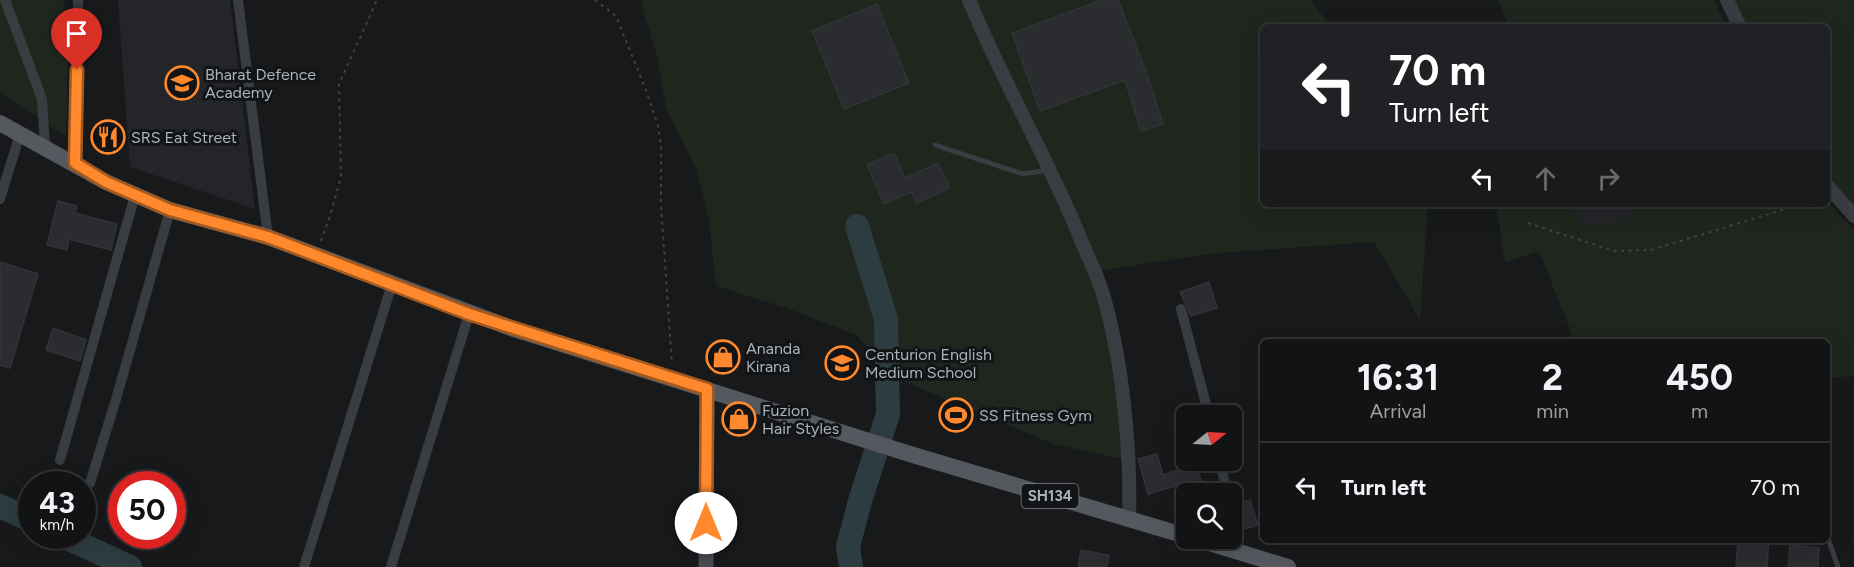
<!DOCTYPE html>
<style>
body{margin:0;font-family:Figtree,sans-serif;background:#1b1c1d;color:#f1f3f6;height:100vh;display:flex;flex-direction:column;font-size:22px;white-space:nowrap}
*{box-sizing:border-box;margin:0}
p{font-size:20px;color:#9c9ea0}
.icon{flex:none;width:33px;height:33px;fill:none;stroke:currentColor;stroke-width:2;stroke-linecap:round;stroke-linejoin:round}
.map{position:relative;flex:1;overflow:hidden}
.drawer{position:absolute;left:1260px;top:339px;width:570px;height:204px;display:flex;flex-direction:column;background:#121314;border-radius:9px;box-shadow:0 6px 24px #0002,0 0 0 2px #313234}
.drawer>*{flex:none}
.guide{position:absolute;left:1260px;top:24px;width:570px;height:183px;border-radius:9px;box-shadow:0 6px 24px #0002,0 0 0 2px #313234;background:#202124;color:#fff;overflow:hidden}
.needle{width:39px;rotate:72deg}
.buttons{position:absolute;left:1176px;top:405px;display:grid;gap:12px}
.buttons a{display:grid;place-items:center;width:66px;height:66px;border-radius:9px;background:#121314;box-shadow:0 6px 24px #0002,0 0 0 2px #313234;font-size:30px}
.speed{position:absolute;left:18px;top:471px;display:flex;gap:12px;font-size:30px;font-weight:700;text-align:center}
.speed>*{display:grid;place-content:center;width:78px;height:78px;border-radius:50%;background:#121314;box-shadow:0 6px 24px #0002,0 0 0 2px #313234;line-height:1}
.speed small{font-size:15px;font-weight:400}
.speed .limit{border:9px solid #d22;background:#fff;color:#111}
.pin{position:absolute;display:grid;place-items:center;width:51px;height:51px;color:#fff;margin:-62px -26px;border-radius:50% 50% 50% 0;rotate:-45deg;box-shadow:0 0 6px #0007}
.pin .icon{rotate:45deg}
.me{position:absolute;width:66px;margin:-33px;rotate:0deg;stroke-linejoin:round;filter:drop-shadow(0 0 4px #0008)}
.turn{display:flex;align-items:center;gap:21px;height:126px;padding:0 30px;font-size:27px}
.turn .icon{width:78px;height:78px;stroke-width:2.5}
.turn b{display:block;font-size:42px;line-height:51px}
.lanes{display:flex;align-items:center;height:57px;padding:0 30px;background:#0003;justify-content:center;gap:30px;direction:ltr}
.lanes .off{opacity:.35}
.eta{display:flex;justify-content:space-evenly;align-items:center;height:102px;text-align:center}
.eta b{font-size:36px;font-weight:700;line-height:42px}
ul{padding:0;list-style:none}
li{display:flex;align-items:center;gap:18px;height:90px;padding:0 30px;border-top:2px solid #313234}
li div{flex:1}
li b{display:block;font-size:22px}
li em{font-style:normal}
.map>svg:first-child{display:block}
.built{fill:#242528}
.green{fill:#1e261e}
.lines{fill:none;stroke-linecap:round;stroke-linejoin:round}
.river{stroke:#2d3c40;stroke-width:24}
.building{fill:#2b2c2f;stroke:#323337;stroke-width:1.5}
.path{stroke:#3f4347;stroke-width:2;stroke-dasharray:3 4.5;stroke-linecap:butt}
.service{stroke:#393c40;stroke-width:5}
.minor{stroke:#393c40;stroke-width:10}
.tertiary{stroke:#393c40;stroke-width:14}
.secondary{stroke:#474b50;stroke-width:15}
.primary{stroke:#55595f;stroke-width:16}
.route-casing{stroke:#a6591d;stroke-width:15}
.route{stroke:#ff892c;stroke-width:10}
.labels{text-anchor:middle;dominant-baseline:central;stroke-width:6;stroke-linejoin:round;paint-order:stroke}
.shield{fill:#131416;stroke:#7d838a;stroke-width:1.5}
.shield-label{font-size:15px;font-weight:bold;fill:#aab3bb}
.poi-label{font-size:16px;fill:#aab3bb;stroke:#131416;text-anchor:start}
</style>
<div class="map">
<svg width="1854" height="567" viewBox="0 0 1854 567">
<rect width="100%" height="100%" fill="#18191b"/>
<path class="built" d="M118 0H230L255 209 130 167Z
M1564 204H1643L1623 221 1584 226Z"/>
<path class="green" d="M0 0H63L69 19 66 136 0 93Z
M642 0H1311L1331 27H1263V204H1428L1420 320 1374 242 1207 254 1100 271 1119 378 1122 459 1053 444 896 378 856 335 792 310 716 286 709 222 695 166 666 108 656 51 641 4Z
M1498 0H1714L1726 27H1510Z
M1730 0H1854V207L1827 177V27H1742Z
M1827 201 1854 230V376L1827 378V342H1575L1539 251 1505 263 1496 204H1564L1584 226 1623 221 1643 204H1827Z"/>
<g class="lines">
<path class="river" d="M0 506 32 521
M63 536 130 567
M851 567 848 547 860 501 888 414 886 319 857 226"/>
</g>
<path class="building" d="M1102 0H1118L1148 77 1163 124 1141 131 1125 80 1040 111 1012 33Z
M877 4 909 83 844 109 812 31Z
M894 153 905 178 938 163 950 188 917 203 911 192 884 204 867 165Z
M58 201 77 206 75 213 117 224 111 250 69 239 67 250 47 245Z
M0 262 38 274 10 368 0 365Z
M1209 282 1217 308 1191 316 1180 292Z
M53 328 86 340 80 361 46 350Z
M1157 454 1163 475 1196 464 1205 494H1188L1185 483 1148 494 1138 459Z
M1250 500 1258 525 1245 529 1237 505Z
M1738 540H1769L1767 567H1736Z
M1790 545 1819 548 1818 567H1788Z
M1081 550 1109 555 1107 567H1078Z"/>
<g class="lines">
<path class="path" d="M595 0 616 16 647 93 658 126 661 145V206L672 364
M1528 223 1614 251 1651 250 1802 204
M321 241 330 216 341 177 339 84 377 0"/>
<path class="service" d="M935 145 1023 174 1048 170
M1829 541 1838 567"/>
<path class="minor" d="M5 0 42 99 45 147
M238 0 268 237
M75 163 78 0
M0 199 20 134
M1181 309 1209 416
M60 460 135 195
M1220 460 1227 494
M90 483 117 396 170 210
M304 567 392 284
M391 567 469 314"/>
<path class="tertiary" d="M969 0C1002 80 1046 155 1079 235 1087 256 1099 277 1104 298 1123 364 1131 451 1129 519
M1727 0 1740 27
M1827 185 1854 216"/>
<path class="secondary" d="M706 567 707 389"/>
<path class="primary" d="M0 123 106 182 170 210 268 237 511 328 913 455 1186 536
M1193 538 1288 567"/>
</g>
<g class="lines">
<g class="route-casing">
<path id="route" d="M77 70 75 163 106 182 170 210 268 237 469 314 707 389 706 523"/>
</g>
<use href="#route" class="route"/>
</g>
<defs>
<g id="school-ring" transform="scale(1.725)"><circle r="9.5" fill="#131416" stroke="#ff892c" stroke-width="1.5"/><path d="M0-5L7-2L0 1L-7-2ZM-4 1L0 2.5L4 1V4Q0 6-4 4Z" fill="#ff892c"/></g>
<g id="restaurant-ring" transform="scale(1.725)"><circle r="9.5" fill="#131416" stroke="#ff892c" stroke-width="1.5"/><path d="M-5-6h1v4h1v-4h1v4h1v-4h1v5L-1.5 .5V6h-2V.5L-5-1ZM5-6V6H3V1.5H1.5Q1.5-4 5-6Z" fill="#ff892c"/></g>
<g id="shop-ring" transform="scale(1.725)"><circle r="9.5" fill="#131416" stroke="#ff892c" stroke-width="1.5"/><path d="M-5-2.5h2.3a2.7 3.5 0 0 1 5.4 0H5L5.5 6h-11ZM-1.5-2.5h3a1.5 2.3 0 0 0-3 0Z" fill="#ff892c"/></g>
<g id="stadium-ring" transform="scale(1.725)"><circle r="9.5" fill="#131416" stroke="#ff892c" stroke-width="1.5"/><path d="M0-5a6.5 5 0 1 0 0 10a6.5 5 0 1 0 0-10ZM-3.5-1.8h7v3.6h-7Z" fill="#ff892c"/></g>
</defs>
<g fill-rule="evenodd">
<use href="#school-ring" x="182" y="83"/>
<use href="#restaurant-ring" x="108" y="137"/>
<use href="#shop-ring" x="723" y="357"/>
<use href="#school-ring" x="842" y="363"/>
<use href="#stadium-ring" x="956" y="415"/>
<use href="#shop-ring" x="739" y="419"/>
</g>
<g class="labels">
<rect class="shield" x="1021.5" y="484" width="57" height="24" rx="4.5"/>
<g class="shield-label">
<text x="1050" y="496">SH134</text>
</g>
<g class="poi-label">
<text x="205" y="74">Bharat Defence<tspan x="205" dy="18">Academy</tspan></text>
<text x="131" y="137">SRS Eat Street</text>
<text x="746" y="348">Ananda<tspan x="746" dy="18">Kirana</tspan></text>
<text x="865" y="354">Centurion English<tspan x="865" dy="18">Medium School</tspan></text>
<text x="762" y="410">Fuzion<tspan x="762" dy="18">Hair Styles</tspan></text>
<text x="979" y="415">SS Fitness Gym</text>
</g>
</g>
</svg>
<div class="buttons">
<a><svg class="needle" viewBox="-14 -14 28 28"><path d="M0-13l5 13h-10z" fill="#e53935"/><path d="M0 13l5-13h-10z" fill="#9c9ea0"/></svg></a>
<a><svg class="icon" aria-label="search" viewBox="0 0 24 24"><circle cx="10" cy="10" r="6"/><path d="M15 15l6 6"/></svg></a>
</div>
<div class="speed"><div>43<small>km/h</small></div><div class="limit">50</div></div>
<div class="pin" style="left:77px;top:70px;background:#d93025"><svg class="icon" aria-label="arrive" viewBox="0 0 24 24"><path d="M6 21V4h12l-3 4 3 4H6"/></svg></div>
<svg class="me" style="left:706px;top:523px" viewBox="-20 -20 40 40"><circle r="19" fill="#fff"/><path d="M0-13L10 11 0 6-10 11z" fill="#ff892c"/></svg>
<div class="guide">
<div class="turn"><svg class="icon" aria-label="left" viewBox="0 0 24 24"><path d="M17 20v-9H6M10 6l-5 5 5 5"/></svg><div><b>70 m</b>Turn left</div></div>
<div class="lanes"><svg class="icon" aria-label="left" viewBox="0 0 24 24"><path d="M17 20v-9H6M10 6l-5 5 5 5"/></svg><svg class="icon off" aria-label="ahead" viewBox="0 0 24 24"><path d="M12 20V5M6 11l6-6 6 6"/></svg><svg class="icon off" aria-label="right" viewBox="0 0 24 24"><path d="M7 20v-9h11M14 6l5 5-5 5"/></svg></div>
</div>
<section class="drawer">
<div class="eta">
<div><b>16:31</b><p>Arrival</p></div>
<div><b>2</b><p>min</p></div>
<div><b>450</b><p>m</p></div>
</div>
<ul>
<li><svg class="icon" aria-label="left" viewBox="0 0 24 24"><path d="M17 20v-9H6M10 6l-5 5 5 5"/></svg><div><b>Turn left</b></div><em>70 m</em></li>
</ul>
</section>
</div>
